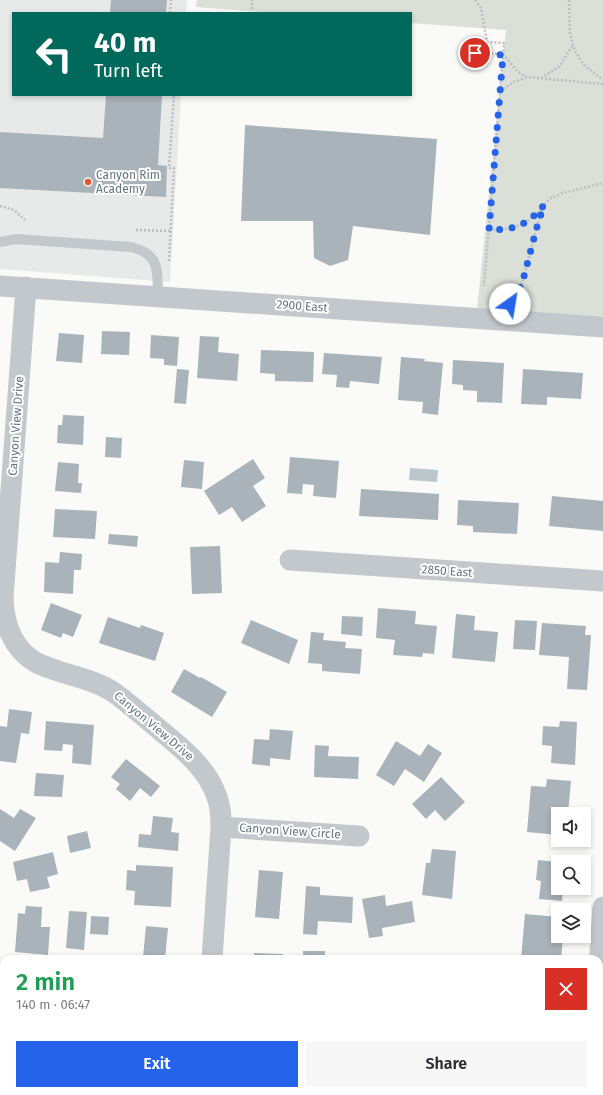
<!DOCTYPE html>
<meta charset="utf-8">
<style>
body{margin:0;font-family:"Fira Sans",sans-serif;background:#f7f7f7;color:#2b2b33;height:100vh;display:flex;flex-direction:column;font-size:15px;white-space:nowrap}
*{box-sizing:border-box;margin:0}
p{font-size:13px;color:#7c7c81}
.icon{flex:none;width:22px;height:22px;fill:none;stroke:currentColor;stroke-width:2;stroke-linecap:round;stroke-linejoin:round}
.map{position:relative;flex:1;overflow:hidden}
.details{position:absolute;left:0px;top:955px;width:603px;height:140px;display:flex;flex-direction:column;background:#fff;border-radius:12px 12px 0 0;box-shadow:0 2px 6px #0003}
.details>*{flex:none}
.hud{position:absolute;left:12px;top:12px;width:400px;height:84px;border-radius:0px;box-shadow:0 2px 6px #0003;background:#00695c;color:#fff;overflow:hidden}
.buttons{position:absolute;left:551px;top:807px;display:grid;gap:8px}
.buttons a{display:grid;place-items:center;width:40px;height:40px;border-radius:0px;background:#fff;box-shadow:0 2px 6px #0003;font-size:20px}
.pin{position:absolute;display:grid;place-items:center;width:34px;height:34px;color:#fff;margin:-17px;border:2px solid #fff;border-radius:50%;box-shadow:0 1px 4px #0007}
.me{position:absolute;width:44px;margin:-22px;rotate:32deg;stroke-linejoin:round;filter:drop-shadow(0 0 3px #0008)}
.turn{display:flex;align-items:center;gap:14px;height:84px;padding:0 16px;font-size:18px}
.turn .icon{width:52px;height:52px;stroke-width:2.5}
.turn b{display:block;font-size:28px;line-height:34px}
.round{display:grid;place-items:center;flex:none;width:42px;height:42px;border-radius:0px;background:#f7f7f7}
.head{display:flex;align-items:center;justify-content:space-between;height:68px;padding:0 16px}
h1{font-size:24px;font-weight:600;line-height:30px;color:#1e9e55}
.primary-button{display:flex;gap:8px;margin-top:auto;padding:8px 16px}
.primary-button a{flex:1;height:46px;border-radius:0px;background:#2563eb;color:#fff;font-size:16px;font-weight:600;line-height:46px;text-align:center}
.primary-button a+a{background:#f7f7f7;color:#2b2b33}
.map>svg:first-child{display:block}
.built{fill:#e8e9e9}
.green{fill:#dadfd7}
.water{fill:#bbc7cb}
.building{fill:#aab3b9}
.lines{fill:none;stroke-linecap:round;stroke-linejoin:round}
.path{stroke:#bbbfc2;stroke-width:2.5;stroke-dasharray:2 2;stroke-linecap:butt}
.lane{stroke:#c3c8cc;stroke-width:10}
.street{stroke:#c3c8cc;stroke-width:21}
.route{stroke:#2563eb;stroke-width:7;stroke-dasharray:0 12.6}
.poi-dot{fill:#e4572e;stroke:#fff;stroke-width:1.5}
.labels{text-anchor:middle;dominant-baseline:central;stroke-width:4;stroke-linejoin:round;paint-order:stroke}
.poi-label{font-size:12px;fill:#657683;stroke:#fff;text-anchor:start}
.street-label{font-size:12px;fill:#657683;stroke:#fff}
</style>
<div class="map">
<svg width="603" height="1095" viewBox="0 0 603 1095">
<rect width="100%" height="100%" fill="#fafaf8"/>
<path class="built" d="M0 0H187L186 13H13V95H181L170 282 0 269Z"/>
<path class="green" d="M197 0H603V316L477 310 506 30 411 23V13H275L196 7Z"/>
<path class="water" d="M410 468 438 470 437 482 409 480Z"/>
<path class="building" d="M111 0H167L166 13H110Z
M106 95H162L158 165 167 166 166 197 0 188V132L103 138Z
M245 125 437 139 430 235 353 226 348 260 330 266 314 258 313 221H241Z
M102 331 130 332 129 355 101 354Z
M59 333 84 335 82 363 56 361Z
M151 335 179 337 177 366 164 365V359L150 358Z
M200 336 219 337 218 352 239 354 237 381 197 378Z
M261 350 314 352 313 382 275 381V374L260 373Z
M324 353 382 357 379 384 350 381 349 388 336 387 337 375 322 374Z
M401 357 425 359 424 361 443 363 438 415 422 413 423 402 398 400Z
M453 360 504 363 502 403 477 402V391L463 390V385L452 384Z
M177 369 189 370 186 404 174 403Z
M523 369 583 373 581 399 547 397V405L521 404Z
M63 415 84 416 83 445 57 443 58 425H62Z
M106 437 122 438 121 458 105 457Z
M290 457 339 461 336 498 313 496 314 485 303 484 302 494 287 493Z
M253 459 265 478 253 486 266 506 242 522 232 507 219 515 204 491Z
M184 460 204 462 202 489 181 487Z
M58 462 79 464 78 483H82L81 493 55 491Z
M361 489 439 494 438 520 359 516Z
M552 496 603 501V531L549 526Z
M458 500 519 503 517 534 473 532V526L457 525Z
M55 509 97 511 95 539 53 537Z
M109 534 138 536 137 547 108 544Z
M220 546 222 593 192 594 190 547Z
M60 552 82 554 81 570H74L73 594 44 592 45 562 59 563Z
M51 603 82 615 73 637 63 633 61 638 41 630Z
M378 608 416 611 415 624 437 626 434 654 423 653 422 657 393 655 395 640 376 638Z
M456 614 475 616 474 630 498 632 495 662 452 658Z
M342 616 363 617 362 636 341 634Z
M108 617 140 628 141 625 164 633 155 661 99 643Z
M251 620 298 640 289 664 241 643Z
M515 620 537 621 535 650 513 649Z
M542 623 586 626 585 635H591L587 690 567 689 569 657 539 655Z
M311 632 324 633 323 640 346 642 345 648 362 649 360 674 322 671V664L308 663Z
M184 669 200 678 201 677 227 692 212 717 171 692Z
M9 709 32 712 29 734 21 733 16 763 0 761V726L7 727Z
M46 721 94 725 91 765 72 763 73 745 63 744 62 751 44 750Z
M560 721 577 722 575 765 551 763 552 746 542 745 543 726 559 727Z
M270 729 293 731 290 760 270 758V766L252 764 254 739 269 740Z
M396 741 420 756 428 744 442 753 424 782 405 769 394 786 376 775Z
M315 745 329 746 328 756 359 757 358 779 314 777Z
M126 759 160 786 151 797 140 788 130 801 116 789 120 784 111 777Z
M36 773 64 775 62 797 34 796Z
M441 777 465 802 445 821 435 810 426 819 412 804Z
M547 779 571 781 568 814H558V835L527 832 531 786 546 787Z
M0 809 14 818 20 809 36 818 15 851 0 841Z
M153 816 173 818 171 832 179 833 178 851 138 847 139 834 151 835Z
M87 831 91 848 70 853 67 836Z
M432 849 456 851 452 899 422 895 426 863H430Z
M53 852 58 874 47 877 50 888 30 892 27 879 17 881 13 862Z
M538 860 558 862V888H563L562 901 539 899 541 881 536 880Z
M136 865 173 867 171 907 134 905 135 891 126 890 127 870 136 871Z
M259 870 283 872 279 919 255 917Z
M306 886 320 887V895L353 897 352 923 318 921 317 935 303 934Z
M385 895 386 906 412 901 415 922 382 928 383 936 369 938 362 899Z
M26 906 42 907 41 927H50L48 955 15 952 18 913 25 914Z
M69 911 87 912 84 950 66 948Z
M525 914 558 917V936H566V938H563L561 959H521Z
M91 916 109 917 108 935 90 934Z
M146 926 168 928 165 959 143 957Z
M303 951H325V959H303Z
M254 953 283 954V959H254Z
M10 1091H39V1095H9Z
M108 1091H161L160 1095H108Z
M262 1091H301L300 1095H262Z
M432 1091H451V1093L432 1092Z"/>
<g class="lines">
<path class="path" d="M475 0 481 8 487 42 504 43 484 286
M569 0 570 34 575 51 584 65 603 80
M252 9V0
M170 13 171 0
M475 53 503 54 517 71 526 77 603 84
M541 78 559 67 573 45
M500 91 514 82 525 78
M0 206 14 210 25 220
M136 230 171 231
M489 230C512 230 527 225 543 207
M169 261 174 168H169L174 95
M511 302 516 297 523 280 538 223 544 205 551 198 563 193 603 183"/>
<path class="lane" d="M0 242 16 239 131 247C161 254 157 272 158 296"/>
<path class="street" d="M0 286 603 327
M26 287 3 598C4 624 13 650 37 663 45 667 53 669 61 672 81 678 103 683 120 697 134 708 147 719 160 730 183 749 207 768 217 797 221 807 221 817 221 827L212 959
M290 560 603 581
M221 827 359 836
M599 966 603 907
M590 1092H603
M203 1095V1091"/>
</g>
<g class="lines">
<path class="route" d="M475 53 503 55 489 230C514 230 528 225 544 205L538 223 523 280 516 297 510 304"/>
</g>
<circle class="poi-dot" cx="88" cy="182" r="4"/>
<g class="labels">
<g class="poi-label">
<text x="96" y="175">Canyon Rim<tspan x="96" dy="14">Academy</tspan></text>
</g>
<g class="street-label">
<text transform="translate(302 306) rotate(4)">2900 East</text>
<text transform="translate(16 426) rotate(-86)">Canyon View Drive</text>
<text transform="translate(447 571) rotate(4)">2850 East</text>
<text transform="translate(154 726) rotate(40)">Canyon View Drive</text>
<text transform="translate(290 831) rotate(4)">Canyon View Circle</text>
</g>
</g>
</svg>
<div class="buttons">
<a><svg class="icon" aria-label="sound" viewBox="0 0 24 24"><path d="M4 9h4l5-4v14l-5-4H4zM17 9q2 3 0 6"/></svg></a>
<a><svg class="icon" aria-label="search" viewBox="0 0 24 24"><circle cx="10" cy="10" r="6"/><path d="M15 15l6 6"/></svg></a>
<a><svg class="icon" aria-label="layers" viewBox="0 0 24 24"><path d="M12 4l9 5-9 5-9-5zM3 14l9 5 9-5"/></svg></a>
</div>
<div class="pin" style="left:475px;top:53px;background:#d93025"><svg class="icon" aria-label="arrive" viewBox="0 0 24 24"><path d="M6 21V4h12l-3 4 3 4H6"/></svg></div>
<svg class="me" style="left:510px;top:304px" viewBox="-20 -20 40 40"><circle r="19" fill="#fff"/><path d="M0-13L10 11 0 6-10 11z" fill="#2563eb"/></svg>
<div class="hud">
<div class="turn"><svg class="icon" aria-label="left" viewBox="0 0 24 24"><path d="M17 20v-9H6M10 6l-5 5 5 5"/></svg><div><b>40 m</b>Turn left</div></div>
</div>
<section class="details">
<div class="head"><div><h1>2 min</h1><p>140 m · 06:47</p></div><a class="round" style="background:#d93025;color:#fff"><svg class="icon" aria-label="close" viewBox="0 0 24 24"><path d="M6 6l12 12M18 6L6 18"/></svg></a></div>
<div class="primary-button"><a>Exit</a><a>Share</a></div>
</section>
</div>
